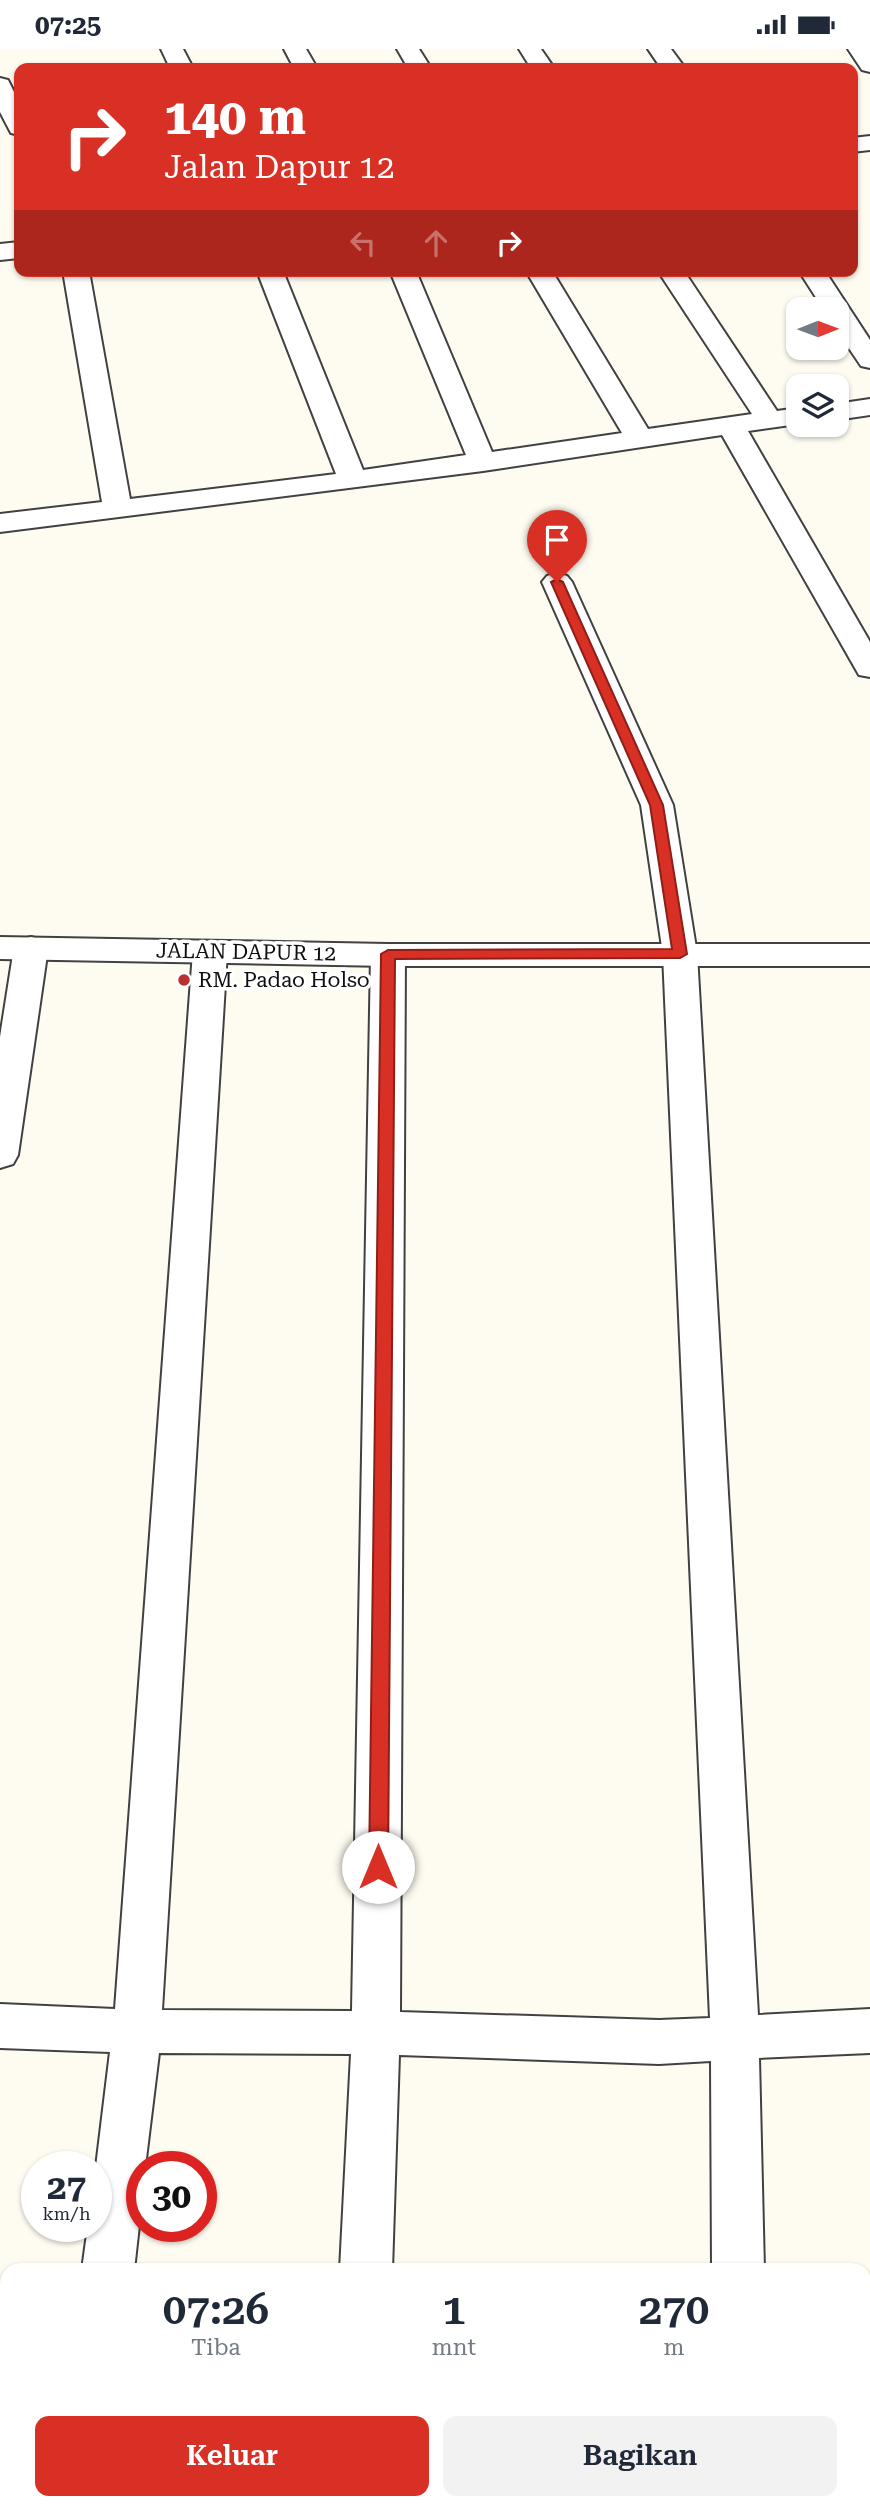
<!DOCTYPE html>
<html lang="id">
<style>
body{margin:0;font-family:"Roboto Serif",serif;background:#f2f2f3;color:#1f2937;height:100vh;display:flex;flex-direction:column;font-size:26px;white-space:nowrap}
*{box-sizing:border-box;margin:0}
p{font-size:23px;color:#747a83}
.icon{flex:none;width:38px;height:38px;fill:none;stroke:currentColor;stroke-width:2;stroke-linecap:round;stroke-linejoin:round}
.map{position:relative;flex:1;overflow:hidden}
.drawer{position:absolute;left:0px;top:2214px;width:872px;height:247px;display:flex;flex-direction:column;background:#fff;border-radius:21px 21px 0 0;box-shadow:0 2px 5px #0004}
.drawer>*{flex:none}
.banner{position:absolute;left:14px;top:14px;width:844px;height:214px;border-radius:14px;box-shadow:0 2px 5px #0004;background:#d93025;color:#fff;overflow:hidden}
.needle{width:46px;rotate:89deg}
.tools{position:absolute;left:786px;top:248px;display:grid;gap:14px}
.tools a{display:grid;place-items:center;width:63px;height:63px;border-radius:14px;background:#fff;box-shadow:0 2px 5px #0004;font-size:35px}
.speed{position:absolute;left:21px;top:2102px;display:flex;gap:14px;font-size:35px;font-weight:700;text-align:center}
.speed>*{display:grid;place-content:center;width:91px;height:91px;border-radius:50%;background:#fff;box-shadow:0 2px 5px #0004;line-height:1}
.speed small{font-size:18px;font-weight:400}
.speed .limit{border:10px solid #d22;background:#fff;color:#111}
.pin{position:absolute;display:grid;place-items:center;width:60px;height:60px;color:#fff;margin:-72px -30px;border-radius:50% 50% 50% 0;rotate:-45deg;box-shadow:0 0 7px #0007}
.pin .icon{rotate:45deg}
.me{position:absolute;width:77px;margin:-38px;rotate:0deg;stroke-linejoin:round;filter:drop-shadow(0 0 5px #0008)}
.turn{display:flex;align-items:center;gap:24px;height:147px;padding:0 35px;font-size:32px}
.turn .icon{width:91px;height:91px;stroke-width:2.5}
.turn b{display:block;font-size:49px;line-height:60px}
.lanes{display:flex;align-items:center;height:66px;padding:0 35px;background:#0003;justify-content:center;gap:35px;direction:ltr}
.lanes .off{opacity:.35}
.eta{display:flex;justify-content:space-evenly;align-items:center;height:119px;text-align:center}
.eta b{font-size:42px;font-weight:600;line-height:49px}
.action{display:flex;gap:14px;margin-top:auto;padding:14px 35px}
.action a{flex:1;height:80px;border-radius:14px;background:#d93025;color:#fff;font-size:28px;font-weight:600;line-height:80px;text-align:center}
.action a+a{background:#f2f2f3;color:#1f2937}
.status{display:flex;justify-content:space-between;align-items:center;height:49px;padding:0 35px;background:#fff;direction:ltr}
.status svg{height:19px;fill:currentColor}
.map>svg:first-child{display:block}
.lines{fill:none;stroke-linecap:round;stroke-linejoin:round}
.minor-casing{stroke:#414141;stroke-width:4}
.tertiary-casing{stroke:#414141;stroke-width:4}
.minor{fill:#fff;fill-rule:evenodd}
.tertiary{fill:#fff;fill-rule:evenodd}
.route{fill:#d93025;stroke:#8d1f18;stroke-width:2}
.poi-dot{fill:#b7312e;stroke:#fff;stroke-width:2.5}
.labels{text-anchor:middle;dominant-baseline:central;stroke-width:7;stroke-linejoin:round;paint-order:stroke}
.street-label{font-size:21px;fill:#0e0e0e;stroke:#fff}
.poi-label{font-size:21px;fill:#0e0e0e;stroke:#fff;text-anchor:start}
</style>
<div class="status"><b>07:25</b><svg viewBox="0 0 49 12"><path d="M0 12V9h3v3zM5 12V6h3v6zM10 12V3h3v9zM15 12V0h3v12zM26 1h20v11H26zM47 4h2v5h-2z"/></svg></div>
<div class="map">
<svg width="870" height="2459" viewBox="0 0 870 2459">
<rect width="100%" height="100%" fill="#fefcf1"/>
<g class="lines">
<g class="minor-casing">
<path id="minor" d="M161 0H183L193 19H170Z
M284 0H306L317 19H294Z
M397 0H419L431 19H408Z
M519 0H541L554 19H531Z
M648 0H671L685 19H661Z
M848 0H870V23L862 21Z
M0 29 8 31 19 53V86L11 84 0 63Z
M870 87V101L852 103V89Z
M19 193V209L0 211V195Z
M63 222H89L130 450 336 425 257 222H283L363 421 466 406 390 222H416L492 403 622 384 526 222H552L648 380 752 365 658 222H684L777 362 798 359V375L748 382 870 593V628L859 626 855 619 722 386 483 422 0 483V465L102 453Z
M799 222H825L870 291V319L861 317 836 280V261H824Z
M870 350V366L836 371V355Z
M557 524 567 527 572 533 673 756 697 905 758 1966 870 1960V2004L759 2009 764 2221H712L711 2012 659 2015 399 2006 392 2221H340L351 2005 159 2004 145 2118H142V2150L134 2221H82L88 2177H96V2118L110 2003 0 1999V1955L115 1960 193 903 198 895 210 892 222 895 227 903 162 1961 352 1962 371 906 376 898 388 895 400 898 405 906 400 1963 659 1971 710 1969 663 905 641 756 542 533 547 527Z
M31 888 43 891 48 899 18 1106 13 1115 0 1119V988L14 899 19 891Z
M53 2454H107L106 2459H52Z
M329 2454H383V2459H329Z
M713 2454H767V2459H713Z"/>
</g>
<g class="tertiary-casing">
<path id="tertiary" d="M0 888 388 895H870V917H388L0 910Z"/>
</g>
<use href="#minor" class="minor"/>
<use href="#tertiary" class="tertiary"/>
</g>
<path class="route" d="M557 530 563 533 663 756 687 905 680 909 395 910 388 1818 385 1824 378 1826 371 1824 369 1818 381 905 388 901 672 900 650 756 551 533Z"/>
<circle class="poi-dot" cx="184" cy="931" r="7"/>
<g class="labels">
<g class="street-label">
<text transform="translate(246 903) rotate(1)">JALAN DAPUR 12</text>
</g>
<g class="poi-label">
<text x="198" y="931">RM. Padao Holso</text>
</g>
</g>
</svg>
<div class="tools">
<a><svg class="needle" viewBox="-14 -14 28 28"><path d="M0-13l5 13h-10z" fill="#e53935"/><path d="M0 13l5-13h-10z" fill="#747a83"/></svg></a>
<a><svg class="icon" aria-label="layers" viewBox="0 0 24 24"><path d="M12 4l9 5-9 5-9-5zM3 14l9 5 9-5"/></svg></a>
</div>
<div class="speed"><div>27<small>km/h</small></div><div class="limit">30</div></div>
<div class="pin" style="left:557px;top:533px;background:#d93025"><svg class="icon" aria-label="arrive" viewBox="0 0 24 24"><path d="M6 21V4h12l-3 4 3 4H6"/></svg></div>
<svg class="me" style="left:378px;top:1818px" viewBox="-20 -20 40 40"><circle r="19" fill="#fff"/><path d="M0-13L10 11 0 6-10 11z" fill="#d93025"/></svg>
<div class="banner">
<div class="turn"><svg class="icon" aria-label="right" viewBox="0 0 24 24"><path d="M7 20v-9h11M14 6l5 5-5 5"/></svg><div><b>140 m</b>Jalan Dapur 12</div></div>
<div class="lanes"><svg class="icon off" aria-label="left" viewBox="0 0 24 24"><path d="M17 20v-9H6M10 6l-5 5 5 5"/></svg><svg class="icon off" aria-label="ahead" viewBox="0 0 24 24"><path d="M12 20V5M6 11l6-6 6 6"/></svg><svg class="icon" aria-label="right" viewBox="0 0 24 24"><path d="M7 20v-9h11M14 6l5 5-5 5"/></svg></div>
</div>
<section class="drawer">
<div class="eta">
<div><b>07:26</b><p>Tiba</p></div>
<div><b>1</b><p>mnt</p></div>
<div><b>270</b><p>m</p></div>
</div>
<div class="action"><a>Keluar</a><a>Bagikan</a></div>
</section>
</div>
